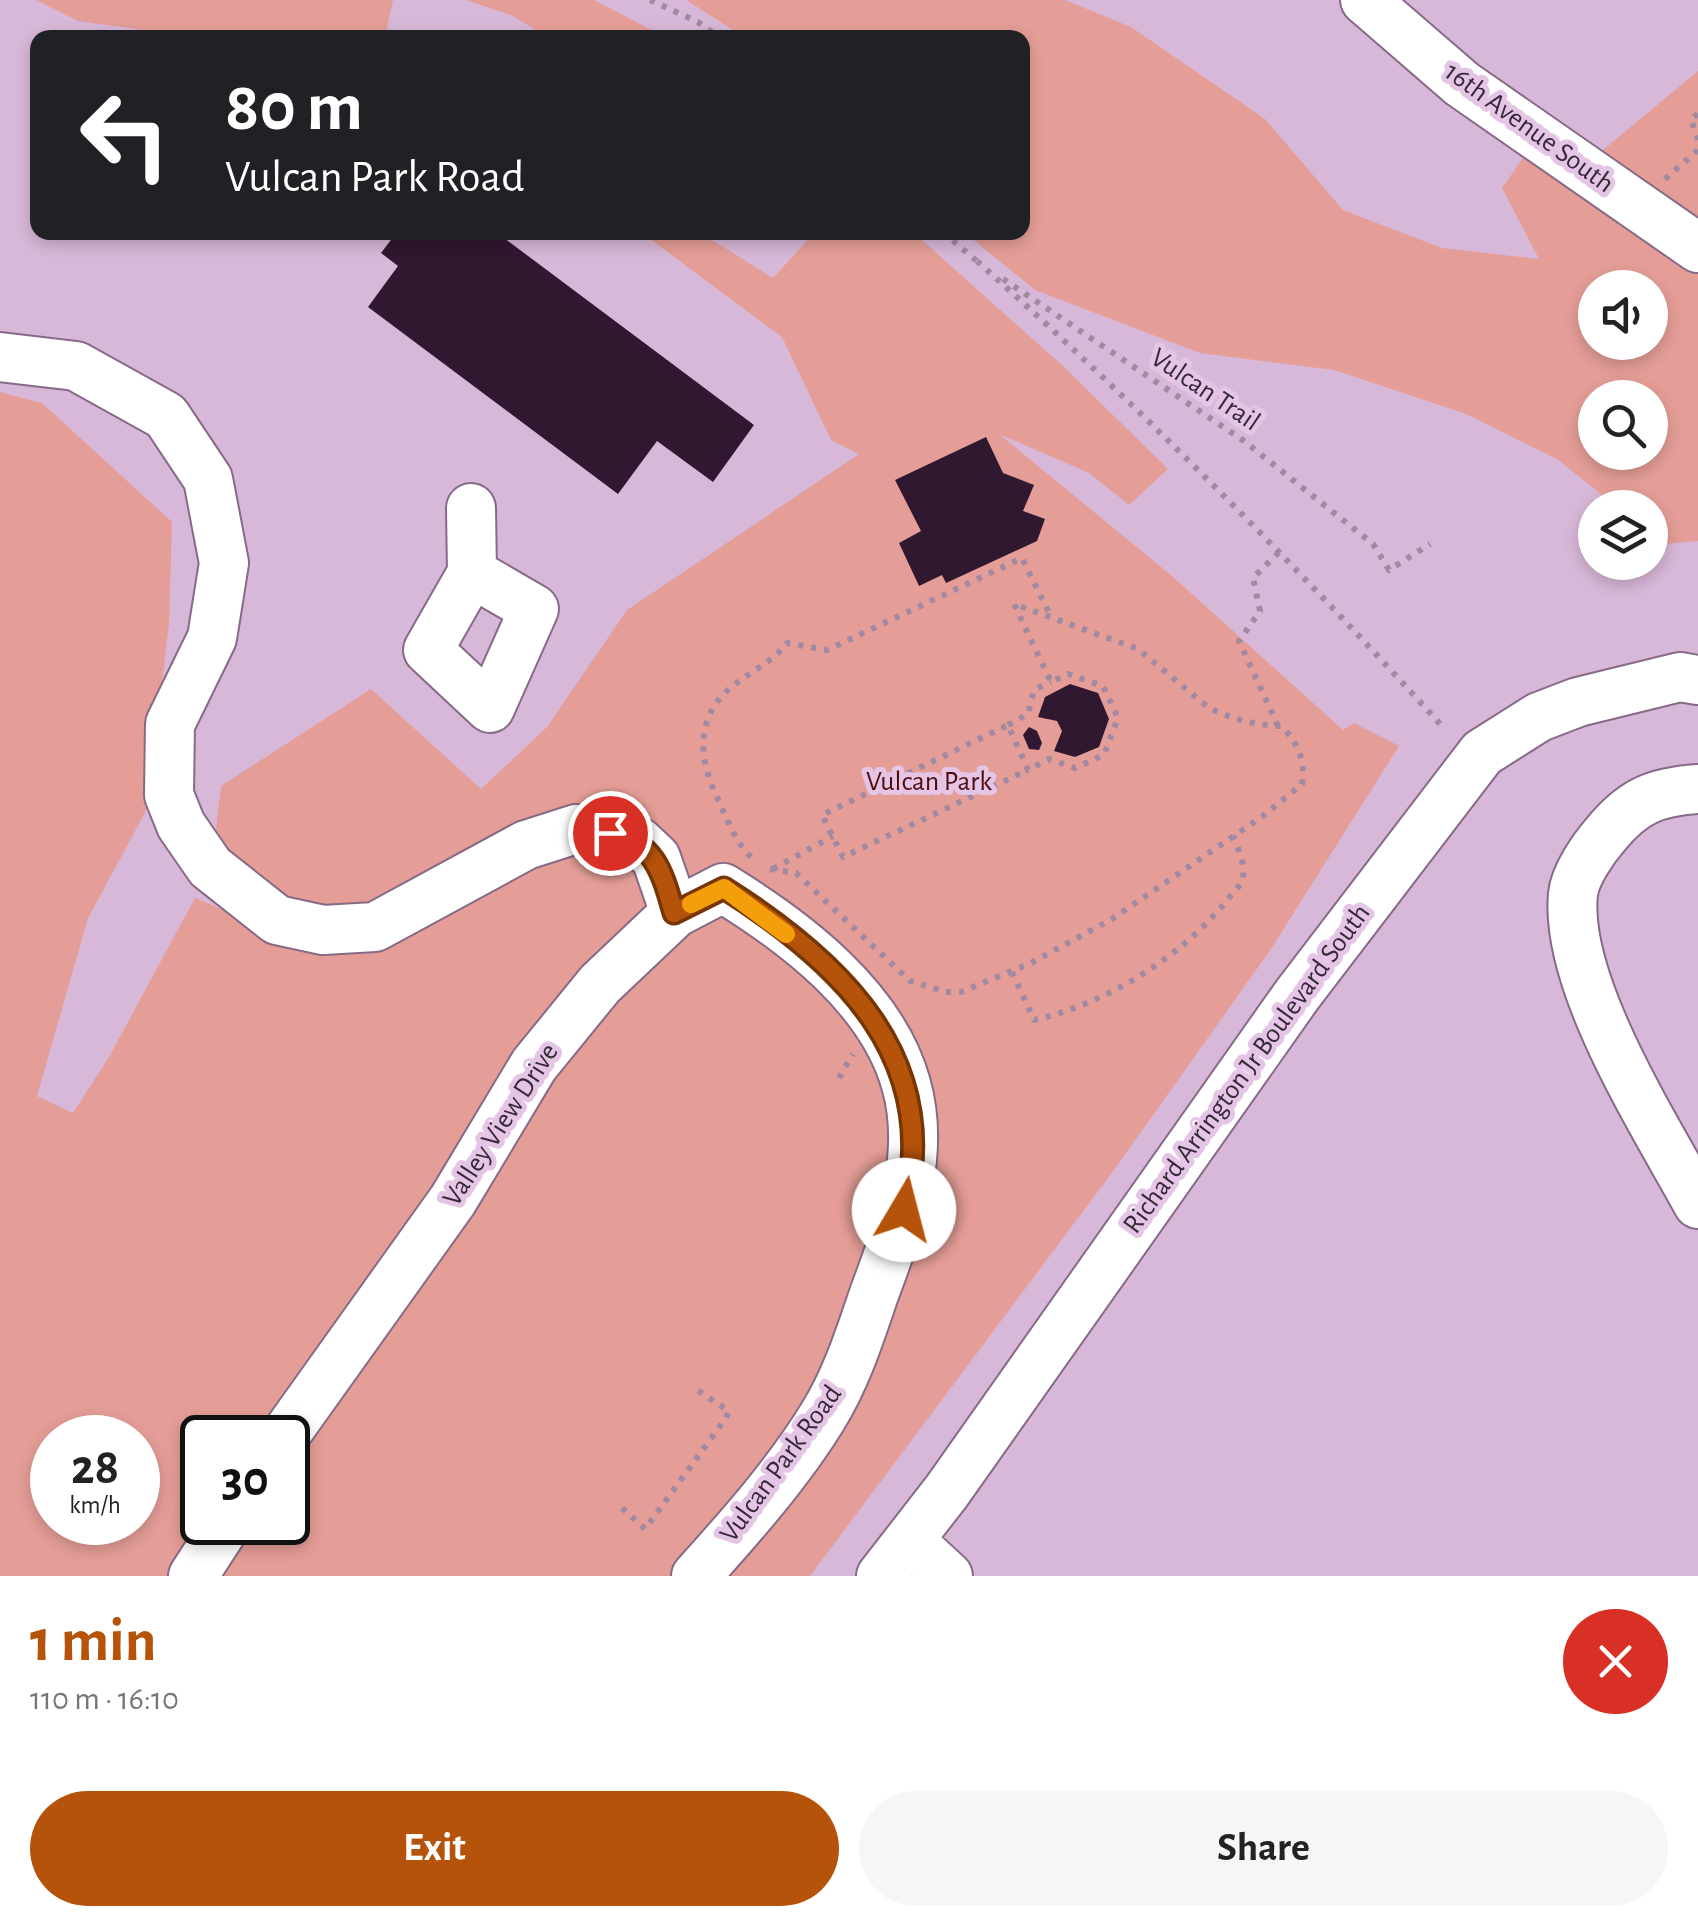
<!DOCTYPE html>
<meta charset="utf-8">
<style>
body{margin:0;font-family:"Alegreya Sans",sans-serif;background:#f6f6f6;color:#222;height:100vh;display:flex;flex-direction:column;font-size:38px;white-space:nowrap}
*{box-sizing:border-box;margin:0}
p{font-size:32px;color:#767676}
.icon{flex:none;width:55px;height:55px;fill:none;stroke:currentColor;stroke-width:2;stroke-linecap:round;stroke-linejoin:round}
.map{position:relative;height:1576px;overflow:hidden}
.side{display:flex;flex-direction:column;background:#fff;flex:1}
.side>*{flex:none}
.banner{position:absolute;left:30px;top:30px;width:1000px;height:210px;border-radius:20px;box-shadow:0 5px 15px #0003;background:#202124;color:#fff;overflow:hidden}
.controls{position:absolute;left:1578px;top:270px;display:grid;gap:20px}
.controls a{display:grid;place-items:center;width:90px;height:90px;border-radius:50%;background:#fff;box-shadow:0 5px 15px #0003;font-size:50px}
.speed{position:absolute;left:30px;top:1415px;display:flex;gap:20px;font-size:50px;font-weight:700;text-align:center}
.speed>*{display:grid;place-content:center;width:130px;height:130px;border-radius:50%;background:#fff;box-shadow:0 5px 15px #0003;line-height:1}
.speed small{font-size:25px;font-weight:400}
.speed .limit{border:5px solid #111;border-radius:15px;background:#fff;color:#111}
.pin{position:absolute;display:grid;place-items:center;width:85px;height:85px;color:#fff;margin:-42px;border:5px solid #fff;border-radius:50%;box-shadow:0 2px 10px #0007}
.me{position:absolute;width:110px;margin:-55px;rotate:8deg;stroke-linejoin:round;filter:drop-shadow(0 0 8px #0008)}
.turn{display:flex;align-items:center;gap:35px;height:210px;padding:0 30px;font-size:45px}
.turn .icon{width:130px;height:130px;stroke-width:2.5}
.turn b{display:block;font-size:70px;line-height:85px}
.round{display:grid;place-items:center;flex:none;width:105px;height:105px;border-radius:52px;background:#f6f6f6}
.headline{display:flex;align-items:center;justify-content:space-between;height:170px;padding:0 30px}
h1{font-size:60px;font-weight:600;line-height:75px;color:#b45309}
.primary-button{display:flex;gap:20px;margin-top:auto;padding:20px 30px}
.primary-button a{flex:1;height:115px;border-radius:60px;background:#b45309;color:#fff;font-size:40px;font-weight:600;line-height:115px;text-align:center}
.primary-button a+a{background:#f6f6f6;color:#222}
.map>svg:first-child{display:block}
.green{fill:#e59e97;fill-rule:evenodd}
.building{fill:#301831}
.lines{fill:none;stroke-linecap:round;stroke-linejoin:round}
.minor-casing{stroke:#866a87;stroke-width:52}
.path{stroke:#a289a2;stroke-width:6;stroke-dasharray:5 8;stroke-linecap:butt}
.minor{stroke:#fff;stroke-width:48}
.route-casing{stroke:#753606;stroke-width:25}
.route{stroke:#b45309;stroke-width:18}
.slow{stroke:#f59e0b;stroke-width:18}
.labels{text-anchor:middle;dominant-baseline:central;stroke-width:10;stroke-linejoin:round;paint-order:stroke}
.street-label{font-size:28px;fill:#362a37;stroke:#e5c5e5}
.park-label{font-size:28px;fill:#4e0e0e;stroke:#e5c5e5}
</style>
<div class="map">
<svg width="1698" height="1576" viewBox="0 0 1698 1576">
<rect width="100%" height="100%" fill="#d8b8d8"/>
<path class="green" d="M36 0H393L385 37H194L78 21Z
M466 0H594L665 37H548L511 15Z
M686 0H1065L1131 27 1265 119 1343 210 1442 248 1539 259 1502 188 1527 152 1698 272V541L1663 544 1650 534V508L1617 507 1557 459 1466 414 1334 370 1200 353 1035 290 965 233 1022 232V38L744 37ZM1595 288H1650V342H1595ZM1595 398H1650V452H1595Z
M1698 71V221L1597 155Z
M642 233H701L773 278 814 233H914L1064 367 1168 469 1129 505 1089 473 999 434 1172 576 1343 730 1354 723 1399 746 1269 952 1111 1174 810 1576H0V392L42 403 172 522 169 624 147 809 88 918 37 1096 73 1113 109 1057 195 898 256 923 214 846 221 786 371 689 481 789 547 727 627 610 859 454 831 440 782 337ZM52 1438H138V1522H52ZM202 1438H288V1522H202Z"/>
<path class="building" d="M397 232H496L754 425 713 482 657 441 618 494 368 307 398 266 381 253Z
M986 437 1003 473 1034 485 1023 511 1045 519 1037 541 946 583 942 575 919 586 899 543 921 531 895 480Z
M1070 684 1098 693 1109 719 1099 747 1075 757 1054 751 1062 731 1057 721 1038 717 1045 697Z
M1029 727 1037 731 1042 743 1039 750 1029 749 1023 735Z"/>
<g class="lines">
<g class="minor-casing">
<path id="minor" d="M1365 0 1462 84 1698 248
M0 357 76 366 166 416 208 479 224 563 212 638 170 724 169 795 181 825 210 867 277 920 323 930 375 927 526 845 576 829 618 834 639 842 656 858 675 913
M471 508 472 573 428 650 490 708 534 609 472 573
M1698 789C1655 792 1633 801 1606 834 1593 849 1575 875 1573 894 1564 984 1655 1125 1698 1204
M283 1438 453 1200 534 1065 600 984 675 913 723 888C796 933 882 998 906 1084 927 1158 898 1228 873 1297 859 1338 846 1379 823 1416 788 1473 741 1526 696 1576
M909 1540 948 1576
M193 1576 228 1522
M881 1576 947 1491 1297 995 1482 753 1539 717 1578 702 1680 677 1698 680"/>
</g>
<path class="path" d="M650 0 698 22 720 38
M1698 114 1691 119 1698 140
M1665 179 1698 150
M943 232 980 264
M977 261C1141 408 1294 563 1442 726
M1003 279 1244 441 1373 544 1389 570 1430 544
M1008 725 1028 714 1034 690 1051 682
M1278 726 1239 641 1260 611 1253 578 1281 550
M751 857C734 841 727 818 717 797 698 758 695 715 733 686 753 670 771 663 787 643L827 650 1022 558 1051 617
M770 869 796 873 910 981 946 992H961L1031 963 1112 919 1263 816 1302 784C1306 761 1297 741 1281 726 1255 725 1232 719 1209 708L1138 649 1014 604 1051 682 1068 674 1103 686 1118 718 1104 755 1075 768 1049 759 1028 770 1008 725 822 815 843 857 1028 770
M773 869 833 836
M1012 972 1034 1020C1106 1004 1182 957 1228 899 1232 894 1240 886 1242 881 1247 867 1238 848 1233 836
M839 1078 853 1054
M622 1508 645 1529 726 1418 729 1411 697 1390"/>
<use href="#minor" class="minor"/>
</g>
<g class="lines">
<g class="route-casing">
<path id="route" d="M610 833C655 841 663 875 674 913L724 888C841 962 944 1059 904 1210"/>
</g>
<use href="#route" class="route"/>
<path class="slow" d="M691 904 724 888 786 934"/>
</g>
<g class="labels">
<g class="street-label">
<text transform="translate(1529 128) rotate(36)">16th Avenue South</text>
<text transform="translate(1205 390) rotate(34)">Vulcan Trail</text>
<text transform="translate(1247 1069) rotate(-54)">Richard Arrington Jr Boulevard South</text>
<text transform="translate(501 1125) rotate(-57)">Valley View Drive</text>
<text transform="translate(781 1464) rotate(-54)">Vulcan Park Road</text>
</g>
<g class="park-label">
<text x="929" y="782">Vulcan Park</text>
</g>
</g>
</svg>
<div class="controls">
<a><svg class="icon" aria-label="sound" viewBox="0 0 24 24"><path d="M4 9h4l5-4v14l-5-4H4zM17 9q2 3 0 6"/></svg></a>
<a><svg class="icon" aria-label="search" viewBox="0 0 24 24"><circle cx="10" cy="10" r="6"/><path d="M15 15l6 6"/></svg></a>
<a><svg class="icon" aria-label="layers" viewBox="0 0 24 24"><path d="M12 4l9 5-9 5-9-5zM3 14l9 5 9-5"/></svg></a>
</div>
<div class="speed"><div>28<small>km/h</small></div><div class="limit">30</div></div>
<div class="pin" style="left:610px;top:833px;background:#d93025"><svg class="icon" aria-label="arrive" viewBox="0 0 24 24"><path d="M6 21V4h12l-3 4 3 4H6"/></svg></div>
<svg class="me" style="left:904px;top:1210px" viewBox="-20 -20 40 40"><circle r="19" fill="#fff"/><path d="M0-13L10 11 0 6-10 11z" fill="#b45309"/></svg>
<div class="banner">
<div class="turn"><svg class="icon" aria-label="left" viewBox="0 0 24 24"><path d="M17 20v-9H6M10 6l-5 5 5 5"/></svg><div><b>80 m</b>Vulcan Park Road</div></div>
</div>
</div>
<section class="side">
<div class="headline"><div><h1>1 min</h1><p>110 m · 16:10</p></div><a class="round" style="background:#d93025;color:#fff"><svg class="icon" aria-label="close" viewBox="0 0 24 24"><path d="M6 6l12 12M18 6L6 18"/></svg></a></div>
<div class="primary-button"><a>Exit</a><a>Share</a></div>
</section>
